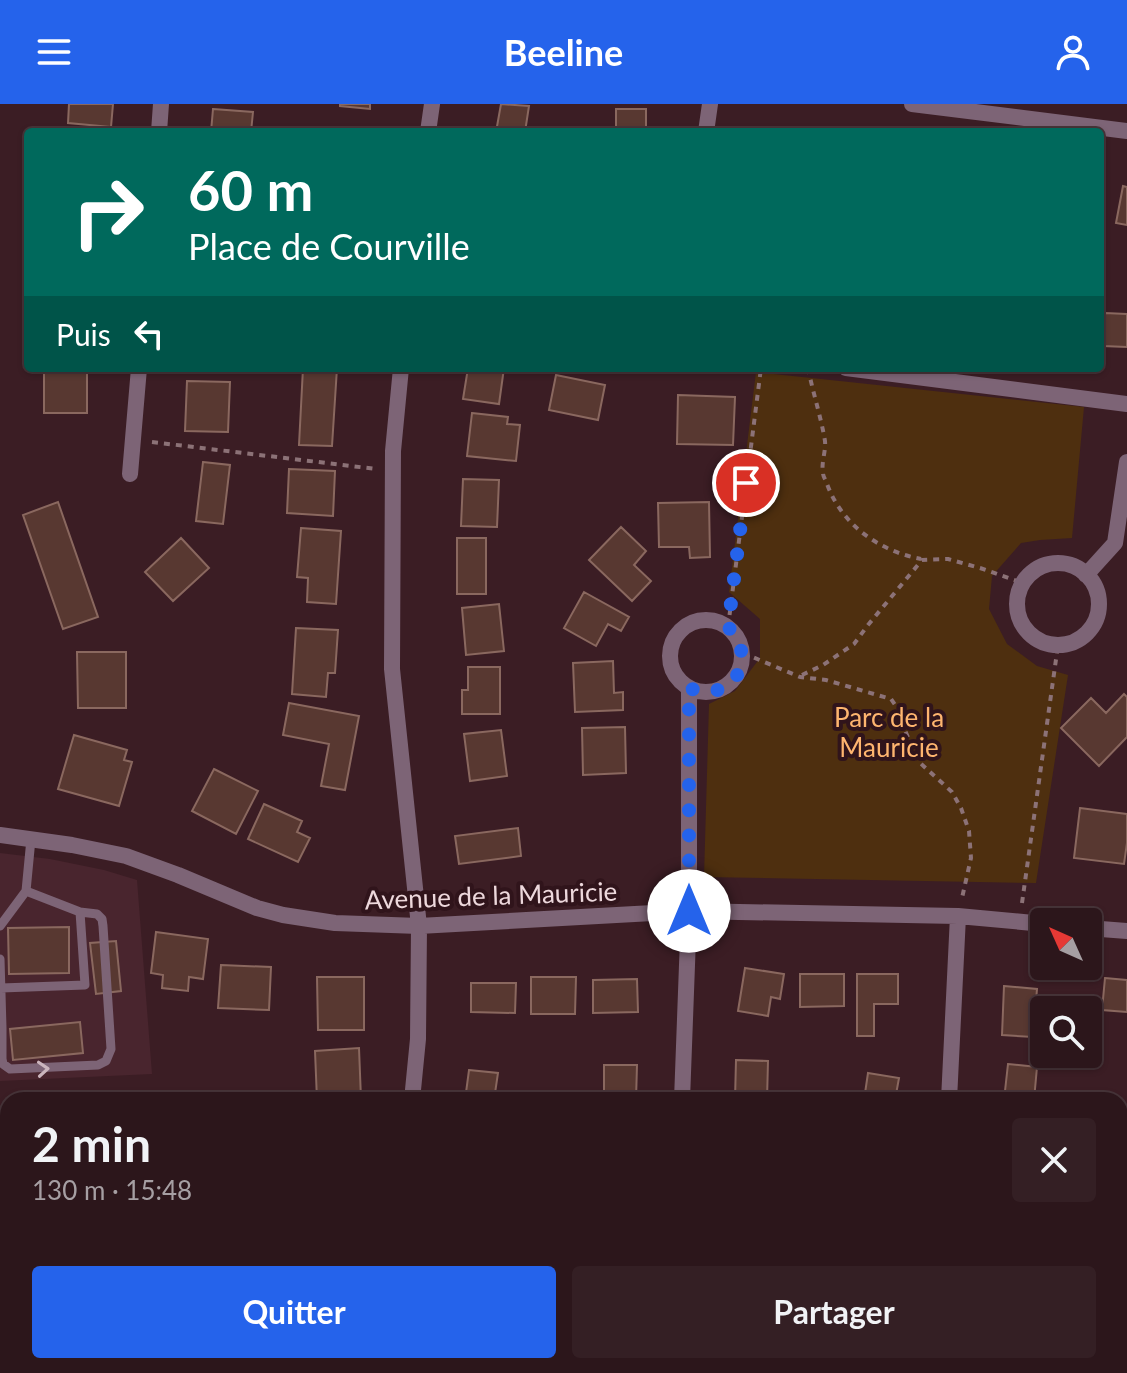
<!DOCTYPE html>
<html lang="fr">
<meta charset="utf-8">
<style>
body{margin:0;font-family:Lato,sans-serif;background:#341f24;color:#f1f3f6;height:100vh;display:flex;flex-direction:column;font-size:30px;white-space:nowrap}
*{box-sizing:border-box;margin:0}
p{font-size:26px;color:#a69fa3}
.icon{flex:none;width:44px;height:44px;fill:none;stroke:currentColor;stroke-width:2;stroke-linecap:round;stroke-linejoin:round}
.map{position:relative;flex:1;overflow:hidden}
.sheet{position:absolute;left:0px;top:988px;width:1128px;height:282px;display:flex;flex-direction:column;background:#2c161b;border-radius:24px 24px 0 0;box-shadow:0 2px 6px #0004,0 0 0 2px #48353a}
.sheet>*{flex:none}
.hud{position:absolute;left:24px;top:24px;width:1080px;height:244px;border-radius:8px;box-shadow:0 2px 6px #0004,0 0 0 2px #48353a;background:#00695c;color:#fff;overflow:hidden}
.needle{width:52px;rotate:315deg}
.tools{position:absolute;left:1030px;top:804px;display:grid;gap:16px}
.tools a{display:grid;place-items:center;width:72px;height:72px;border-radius:8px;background:#2c161b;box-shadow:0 2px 6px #0004,0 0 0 2px #48353a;font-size:40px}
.pin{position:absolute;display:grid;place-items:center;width:68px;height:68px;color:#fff;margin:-34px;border:4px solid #fff;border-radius:50%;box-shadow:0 2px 8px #0007}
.me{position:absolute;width:88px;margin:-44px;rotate:0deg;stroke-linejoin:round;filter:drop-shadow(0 0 6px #0008)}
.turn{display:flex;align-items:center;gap:28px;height:168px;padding:0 32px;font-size:36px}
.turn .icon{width:104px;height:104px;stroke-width:2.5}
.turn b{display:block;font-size:56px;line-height:68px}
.then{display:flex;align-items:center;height:76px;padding:0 32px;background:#0003;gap:16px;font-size:30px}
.round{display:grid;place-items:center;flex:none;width:84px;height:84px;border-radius:8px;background:#341f24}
.summary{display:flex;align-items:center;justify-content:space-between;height:136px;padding:0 32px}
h1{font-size:48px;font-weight:700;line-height:60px}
.action{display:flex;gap:16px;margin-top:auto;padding:16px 32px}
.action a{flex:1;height:92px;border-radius:8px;background:#2563eb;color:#fff;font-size:32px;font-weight:700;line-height:92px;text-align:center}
.action a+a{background:#341f24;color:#f1f3f6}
header{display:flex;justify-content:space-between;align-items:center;height:104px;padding:0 32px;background:#2563eb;color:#fff;font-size:36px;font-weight:700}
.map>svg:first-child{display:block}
.built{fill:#49252e}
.green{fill:#4e2f0f}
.building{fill:#583831;stroke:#8a685f;stroke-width:2}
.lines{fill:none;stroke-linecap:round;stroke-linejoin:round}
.path{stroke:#8c7277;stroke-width:4;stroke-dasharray:6 6;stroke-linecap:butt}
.service{stroke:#7d6476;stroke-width:9}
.minor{stroke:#7d6476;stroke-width:16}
.oneway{stroke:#cbb5bd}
.route{stroke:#2563eb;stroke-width:14;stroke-dasharray:0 25.2}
.labels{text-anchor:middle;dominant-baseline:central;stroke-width:8;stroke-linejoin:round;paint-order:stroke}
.park-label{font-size:26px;fill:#feb56f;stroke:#30141b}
.street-label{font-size:26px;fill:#edd8dc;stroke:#30141b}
</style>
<header><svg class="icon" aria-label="menu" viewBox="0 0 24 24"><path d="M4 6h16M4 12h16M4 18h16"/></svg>Beeline<svg class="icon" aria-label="person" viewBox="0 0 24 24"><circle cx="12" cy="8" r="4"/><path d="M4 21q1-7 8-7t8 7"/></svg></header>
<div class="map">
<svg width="1127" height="1269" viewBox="0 0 1127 1269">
<rect width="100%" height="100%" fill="#3b1d24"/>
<path class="built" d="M0 749 50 755 104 766 137 776 152 970 0 977Z"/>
<path class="green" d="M756 268 1084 303 1072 434 1040 436 1021 439 992 472 989 505 1007 540 1037 562 1068 571 1036 779 704 773 709 600 735 587 760 554V515L729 488Z"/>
<path class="building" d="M69 0H113L111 23 68 19Z
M340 0H370V5L340 2Z
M501 0 529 2 525 28H496Z
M213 5 253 8 251 28H211Z
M616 5H646V28H616Z
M334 24 378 27V28H334Z
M1123 82 1127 83V121L1116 119Z
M1105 209 1127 210V243L1103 242Z
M44 264H87V309H44Z
M303 264H337L332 342 299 341Z
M468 264H504L499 300 463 295Z
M556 271 605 281 598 316 549 306Z
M187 277 230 278 228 328 185 327Z
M678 291 735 293 733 341 677 340Z
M472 309 508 313 507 320 520 321 516 357 467 352Z
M203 358 230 361 223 420 196 417Z
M289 365 335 367 333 412 287 409Z
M463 375 499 376 497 423 461 422Z
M58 398 98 513 63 525 23 411Z
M709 398 710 453 690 454 689 443H659L658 399Z
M621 423 646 447 634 461 651 477 632 497 589 456Z
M301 424 341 427 336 500 307 498 308 474 297 473Z
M181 434 209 464 173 497 145 468Z
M457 434H486V490H457Z
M584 488 629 513 621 527 608 520 596 542 564 524Z
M499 500 504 547 466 551 462 504Z
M296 524 338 526 335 569H328L326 593 292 590Z
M77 548H126V604H78Z
M613 557 614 589 623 588V606L575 608 573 559Z
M468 563H500V610H462V586H468Z
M1124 590 1127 593V633L1099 662 1061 624 1091 594 1106 609Z
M289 599 359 612 345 686 321 682 329 640 283 631Z
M625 623 626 669 583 671 582 624Z
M501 626 507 672 470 677 464 630Z
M74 631 127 646 124 656 132 658 119 702 58 685Z
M214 665 258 687 236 730 192 707Z
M264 700 302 717 297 728 310 734 298 758 248 735Z
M1080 704 1127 710V739L1124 760 1074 754Z
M518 724 521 752 459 760 455 732Z
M69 823V869L9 870 8 824Z
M156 828 208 835 203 875 189 873 188 887 162 884 163 871 151 869Z
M116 837 121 887 96 890 90 839Z
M221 861 271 863 269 906 218 904Z
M745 864 784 870 780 895 771 893 768 912 738 907Z
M800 870H844V902L800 903Z
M857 870H898V900H874V932H857Z
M317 873H364V926H318Z
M531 873H576L575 910H531Z
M1105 874 1127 876V908L1102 906Z
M637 875 638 908 593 909V876Z
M471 879H516L515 909 471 908Z
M1004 882 1037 885 1033 933 1002 931Z
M80 918 83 949 13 956 10 925Z
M359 944 361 995 317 996 315 947Z
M736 956 768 957 767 996H735Z
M1008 960 1037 963 1034 996H1004Z
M604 961H637L636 996H604Z
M469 966 498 969 494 996H465Z
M868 969 899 974 895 996H864Z
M1120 1017H1127V1048L1120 1047Z
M1120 1148 1127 1149V1200L1120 1199Z
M29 1262H60L57 1269H49Z
M88 1262H123L120 1269H86Z
M442 1262H474L481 1269H439L437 1267Z
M958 1262H992L991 1269 957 1265Z"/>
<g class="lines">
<path class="path" d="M808 264C813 289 821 313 825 337 826 348 821 358 823 369 823 373 826 376 827 380 842 421 879 447 921 455
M152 338 376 365
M728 523 761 264
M743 549 800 573 826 576 891 595 898 605 904 624 918 657 952 688 961 704 969 727 971 754 962 794
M802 571 823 561 854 540 868 521 922 456 948 455 980 464 1023 479
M1022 799 1058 541"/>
<path class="service" d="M0 822 26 787 31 735
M0 855 2 924H0
M1 884 85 881 80 808 26 787
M2 924V955L3 960 10 965 98 961 106 957 111 945 103 822 102 815 97 810 80 808"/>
<path class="minor" d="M912 0 1127 27
M159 28 161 0
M428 28 432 0
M706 28 710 0
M401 264 393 347 392 565 419 822 418 935 412 996
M846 264 1127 300
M130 370 139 264
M1017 500a41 41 0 1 1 82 0a41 41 0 1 1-82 0Z
M1086 471 1115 439 1127 358
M670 552a36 36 0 1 1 72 0a36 36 0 1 1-72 0Z
M0 731 72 741 126 752 178 771 257 804 283 811 335 819 419 822 689 807 958 812 1044 820
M1088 824 1127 827
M682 996 689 807V584
M949 996 958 812
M1120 1099 1127 1100
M272 1262 286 1269
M312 1269 317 1262
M616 1269 619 1262
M897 1269 899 1262"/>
</g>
<defs><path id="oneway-chevron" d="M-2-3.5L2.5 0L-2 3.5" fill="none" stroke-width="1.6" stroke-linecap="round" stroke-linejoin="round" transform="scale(2)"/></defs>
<use class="oneway" href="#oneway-chevron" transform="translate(43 965) rotate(-4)"/>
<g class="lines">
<path class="route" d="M689 807V584C732 600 760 556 728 523L746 379"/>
</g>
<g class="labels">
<g class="park-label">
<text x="889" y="613">Parc de la<tspan x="889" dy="30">Mauricie</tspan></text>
</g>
<g class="street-label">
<text transform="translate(491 791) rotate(-2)">Avenue de la Mauricie</text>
</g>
</g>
</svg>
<div class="tools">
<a><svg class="needle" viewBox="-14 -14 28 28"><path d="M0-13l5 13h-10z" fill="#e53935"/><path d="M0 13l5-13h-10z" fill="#a69fa3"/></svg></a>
<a><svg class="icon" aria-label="search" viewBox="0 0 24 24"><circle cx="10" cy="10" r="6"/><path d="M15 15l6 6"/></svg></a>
</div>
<div class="pin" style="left:746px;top:379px;background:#d93025"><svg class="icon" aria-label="arrive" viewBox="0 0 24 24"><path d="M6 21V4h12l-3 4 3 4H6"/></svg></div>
<svg class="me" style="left:689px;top:807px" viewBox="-20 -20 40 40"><circle r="19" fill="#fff"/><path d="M0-13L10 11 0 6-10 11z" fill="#2563eb"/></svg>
<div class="hud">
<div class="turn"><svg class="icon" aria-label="right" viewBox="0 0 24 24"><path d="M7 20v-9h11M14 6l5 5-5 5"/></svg><div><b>60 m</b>Place de Courville</div></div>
<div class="then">Puis<svg class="icon" aria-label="left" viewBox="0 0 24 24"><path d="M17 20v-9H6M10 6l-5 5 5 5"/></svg></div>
</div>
<section class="sheet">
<div class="summary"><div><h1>2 min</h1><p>130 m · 15:48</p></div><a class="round"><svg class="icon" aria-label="close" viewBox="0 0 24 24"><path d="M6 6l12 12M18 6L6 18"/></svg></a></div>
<div class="action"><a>Quitter</a><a>Partager</a></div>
</section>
</div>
